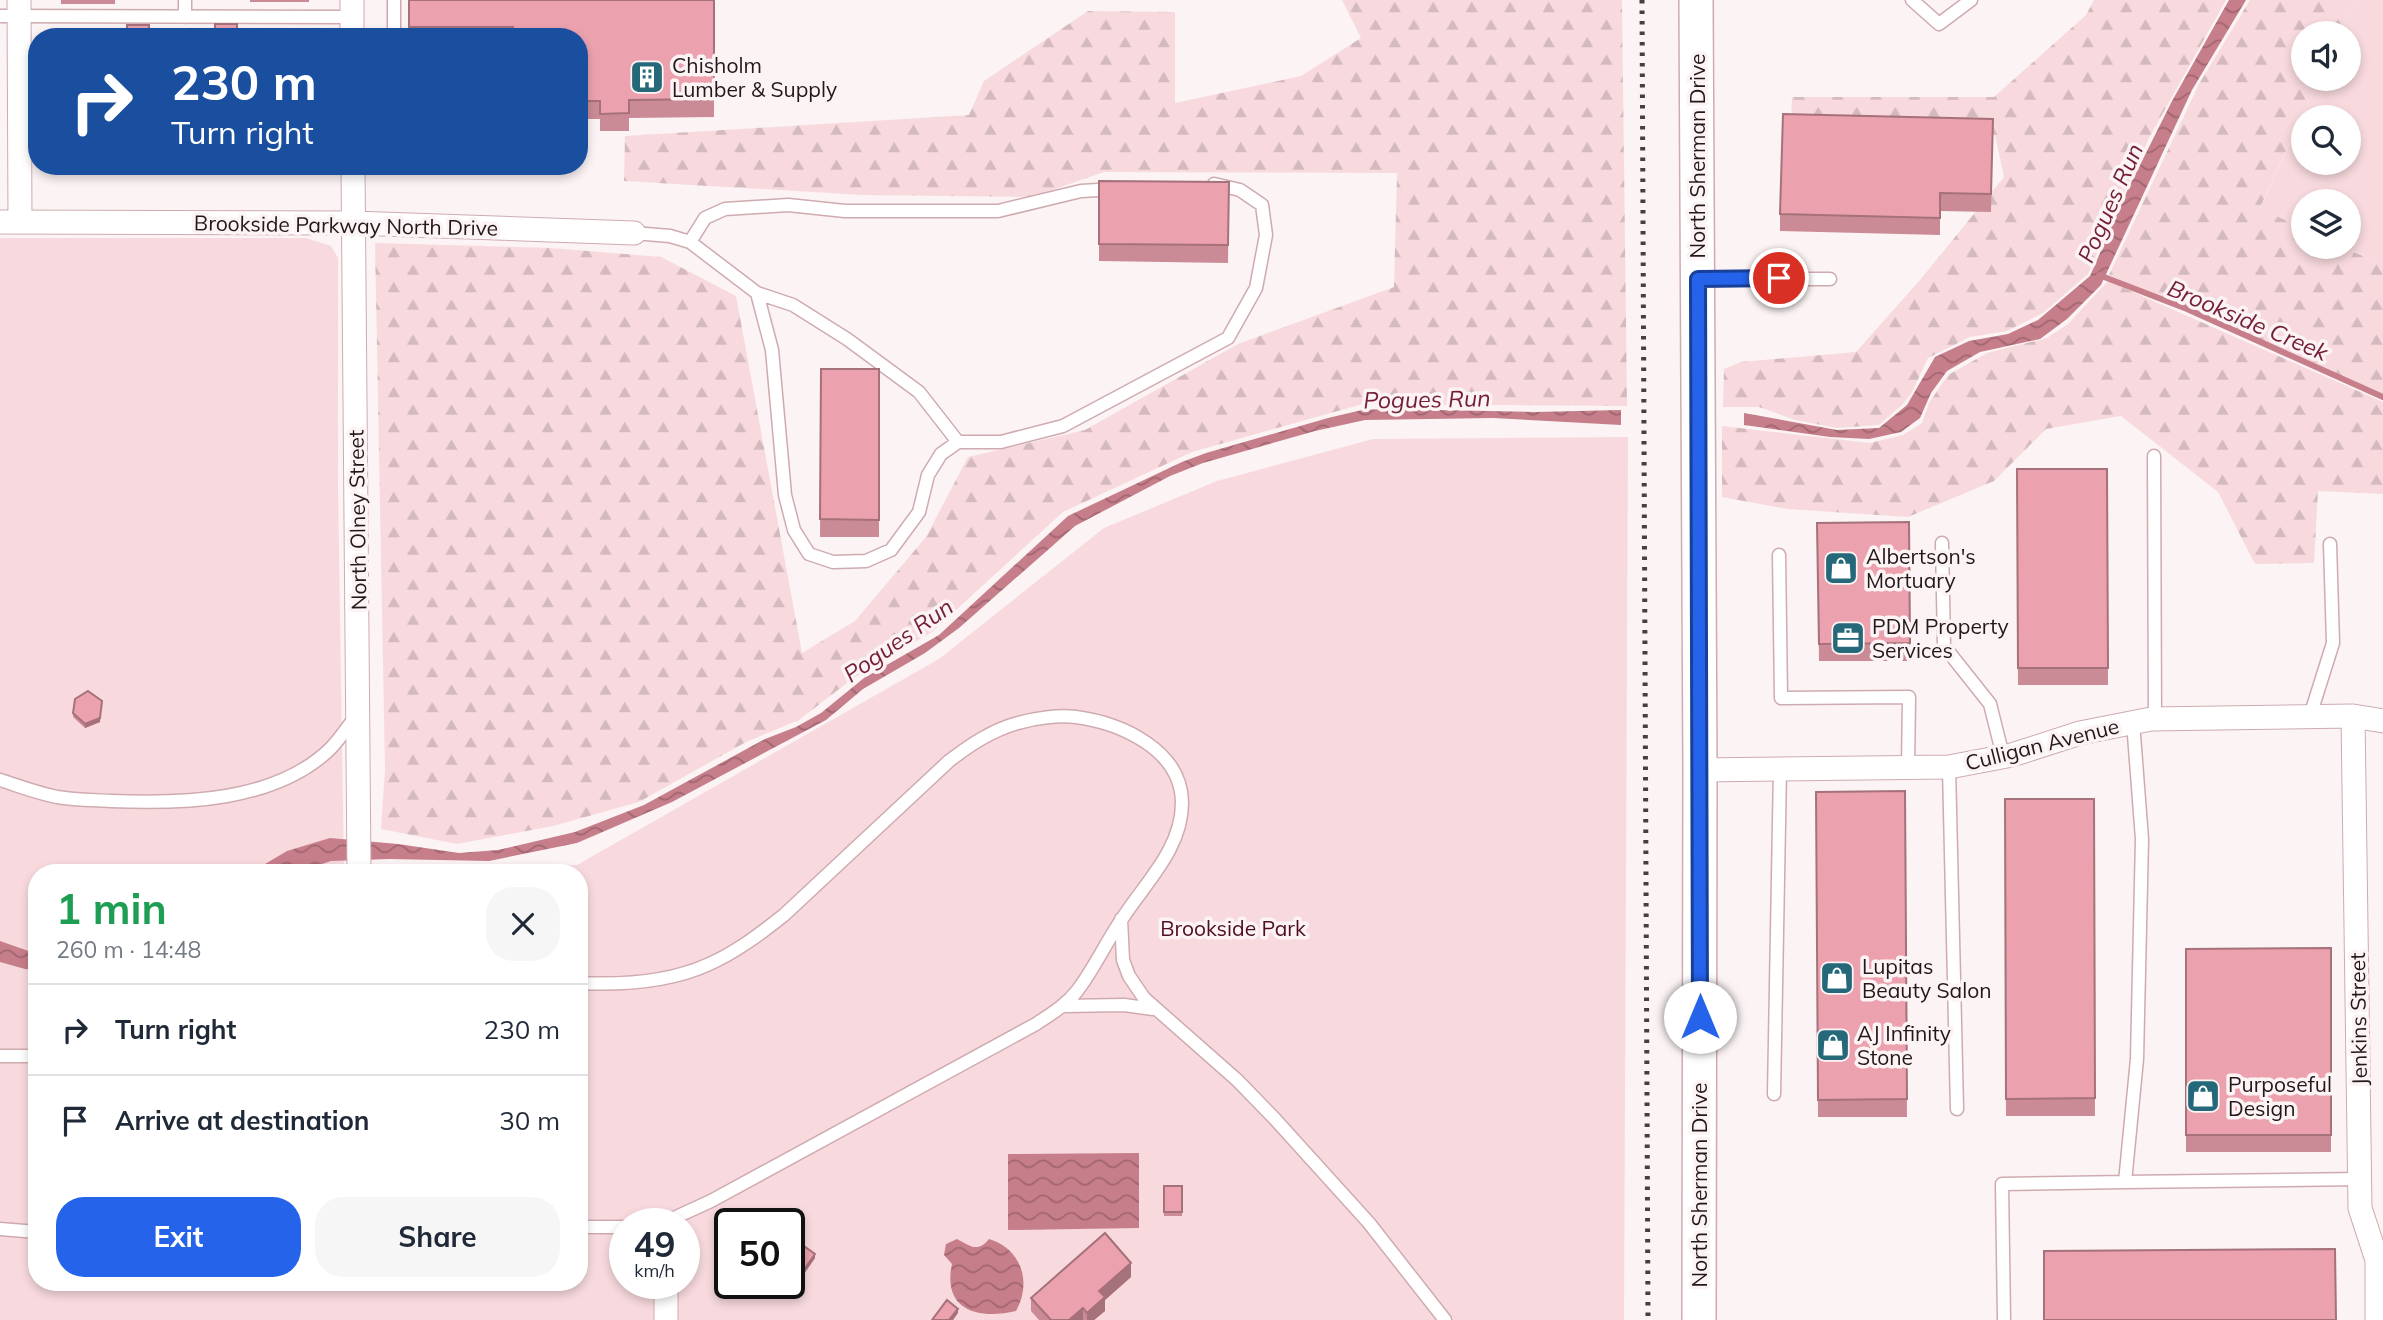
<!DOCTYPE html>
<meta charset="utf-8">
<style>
body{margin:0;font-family:Mulish,sans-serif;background:#f6f6f7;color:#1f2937;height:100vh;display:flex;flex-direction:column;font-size:26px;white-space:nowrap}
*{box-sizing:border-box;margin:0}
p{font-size:23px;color:#747a83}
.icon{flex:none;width:38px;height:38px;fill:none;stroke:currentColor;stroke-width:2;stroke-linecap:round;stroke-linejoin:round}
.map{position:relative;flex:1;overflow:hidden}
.panel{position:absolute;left:28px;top:864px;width:560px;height:427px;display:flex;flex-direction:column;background:#fff;border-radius:28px;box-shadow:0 4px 10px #0003}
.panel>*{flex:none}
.guide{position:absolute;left:28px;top:28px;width:560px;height:147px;border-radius:28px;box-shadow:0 4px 10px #0003;background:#1a4fa0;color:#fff;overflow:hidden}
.controls{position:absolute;left:2291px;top:21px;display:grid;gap:14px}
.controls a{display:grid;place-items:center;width:70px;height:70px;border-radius:50%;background:#fff;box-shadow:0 4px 10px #0003;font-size:35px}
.speed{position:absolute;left:609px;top:1208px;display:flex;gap:14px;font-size:35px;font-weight:700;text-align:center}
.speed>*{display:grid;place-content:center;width:91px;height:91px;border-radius:50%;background:#fff;box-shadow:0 4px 10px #0003;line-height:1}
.speed small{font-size:18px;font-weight:400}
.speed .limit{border:4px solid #111;border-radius:10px;background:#fff;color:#111}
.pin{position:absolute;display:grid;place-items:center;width:60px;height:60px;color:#fff;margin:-30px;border:4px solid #fff;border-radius:50%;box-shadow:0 2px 7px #0007}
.me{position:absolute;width:77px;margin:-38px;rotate:0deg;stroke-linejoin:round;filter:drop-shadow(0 0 5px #0008)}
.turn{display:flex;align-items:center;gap:24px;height:147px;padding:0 28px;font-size:32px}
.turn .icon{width:91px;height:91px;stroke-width:2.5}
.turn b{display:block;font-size:49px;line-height:60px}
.round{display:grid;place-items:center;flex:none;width:74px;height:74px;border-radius:28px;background:#f6f6f7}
.head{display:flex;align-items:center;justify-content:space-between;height:119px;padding:0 28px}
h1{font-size:42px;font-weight:700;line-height:52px;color:#1e9e55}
.primary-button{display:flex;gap:14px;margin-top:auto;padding:14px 28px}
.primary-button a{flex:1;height:80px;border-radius:28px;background:#2563eb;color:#fff;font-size:28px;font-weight:700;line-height:80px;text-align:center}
.primary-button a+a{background:#f6f6f7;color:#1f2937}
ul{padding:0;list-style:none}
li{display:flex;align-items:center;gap:21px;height:91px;padding:0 28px;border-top:2px solid #e0e1e3}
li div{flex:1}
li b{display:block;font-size:26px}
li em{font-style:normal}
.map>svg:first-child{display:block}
.forest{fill:url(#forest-firs)}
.green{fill:#f8dade;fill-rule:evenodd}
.water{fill:url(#water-waves)}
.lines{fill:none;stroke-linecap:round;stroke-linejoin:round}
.stream{stroke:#c67e8a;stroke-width:6}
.lane-casing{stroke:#cfabb0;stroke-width:15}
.street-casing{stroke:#cfabb0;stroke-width:25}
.secondary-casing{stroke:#cfabb0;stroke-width:36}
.lane{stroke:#fff;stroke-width:12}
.street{stroke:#fff;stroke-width:23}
.secondary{stroke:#fff;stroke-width:33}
.rail{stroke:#493d3f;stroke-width:5;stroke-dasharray:3.5 7;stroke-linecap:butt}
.wall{fill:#cb8b96}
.shaded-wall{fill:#a5717a}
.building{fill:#eca2ae;stroke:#a5717a;stroke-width:2}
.route-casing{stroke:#184099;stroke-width:18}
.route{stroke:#2563eb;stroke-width:12}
.labels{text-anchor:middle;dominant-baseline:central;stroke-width:7;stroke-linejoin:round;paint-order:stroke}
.poi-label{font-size:21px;fill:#241719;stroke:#fbf3f4;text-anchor:start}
.street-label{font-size:21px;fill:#241719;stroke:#fbf3f4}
.park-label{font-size:21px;fill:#4e0d20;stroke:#fbf3f4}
.water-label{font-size:23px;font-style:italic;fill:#762037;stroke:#fbf3f4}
</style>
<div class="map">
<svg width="2383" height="1320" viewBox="0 0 2383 1320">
<defs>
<pattern id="forest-firs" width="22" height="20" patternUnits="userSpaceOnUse" patternTransform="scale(1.75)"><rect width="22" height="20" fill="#f8dade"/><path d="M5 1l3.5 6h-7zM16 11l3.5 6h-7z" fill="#d4babe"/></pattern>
<pattern id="water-waves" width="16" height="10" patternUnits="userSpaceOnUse" patternTransform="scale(1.75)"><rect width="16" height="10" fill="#c67e8a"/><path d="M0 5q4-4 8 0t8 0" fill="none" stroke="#a16670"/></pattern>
</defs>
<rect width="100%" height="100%" fill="#fbf3f4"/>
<path class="forest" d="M1342 0H1622L1627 406 1363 404 1192 452 1063 512 932 632 856 676 799 720 746 742 639 802 553 826 457 844 381 829 385 770 375 243 551 248 661 257 736 296 802 653 855 621 926 537 968 457 1085 430 1238 344 1394 287 1397 173 1104 172 1032 197 863 195 624 181 625 136 969 115 984 81 1088 11 1175 12V103L1301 76 1361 38Z
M2094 0H2226L2149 138 2088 274 2043 313 2007 331 1970 337 1928 358 1912 392 1903 404 1879 425 1837 428 1795 420 1759 407H1723L1724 369 1741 362 1856 352 1920 280 2004 177 1995 135 1954 128 1791 123 1792 97H1994L2086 15Z
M2250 0H2355L2340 33H2303V79H2319L2260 208 2303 228V247H2343L2383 265V394L2109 275 2199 84Z
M2108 281 2383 402V494L2318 491 2314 563 2255 564 2218 492 2121 416 2046 429 1994 481 1908 517 1787 509 1722 497V426L1870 443 1903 435 1922 423 1929 403 1948 375 1987 353 2047 338 2068 324Z"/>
<path class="green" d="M2355 0H2383V265L2343 247H2348V201H2303V228L2260 209 2319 79H2348V33H2340ZM2348 117V163H2303V117Z
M0 238H306L331 246 338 258V490L344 871H419L577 865 939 659 1104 528 1217 481 1373 439 1628 437 1624 1320H0ZM37 873H579V1283H37ZM625 1223H684V1283H625ZM730 1223H789V1283H730Z"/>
<path class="water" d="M2229 0H2246L2192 90 2101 285 2067 319 2040 339 1980 352 1947 371 1931 393 1920 418 1901 432 1869 439 1830 437 1744 425V413L1837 430 1879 428 1907 405 1935 357 1969 341 2008 334 2038 320 2090 276 2128 189 2172 101Z
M1385 409 1536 412 1621 410V425L1493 418 1365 420 1315 431 1203 463 1170 476 1075 526 959 628 925 653 863 689 826 720 672 802 577 843 489 861 389 859 331 861 296 873H250L287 851 330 838 398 844 459 853 498 850 575 832 644 805 765 739 796 727 821 713 864 678 939 635 1068 516 1182 462 1206 453 1328 418 1362 410Z
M0 941 37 954V970L25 969 0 962Z
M1139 1153V1228L1008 1230V1154Z
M957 1239C970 1246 978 1253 989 1239 1022 1249 1032 1283 1016 1311 978 1320 942 1310 952 1264L944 1255 946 1244Z"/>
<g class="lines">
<path class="stream" d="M2099 275 2187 309 2383 397"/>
<g class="lane-casing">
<path id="lane" d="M185 0V17
M1912 0 1939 24 1971 0
M0 16 352 17
M394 37V0
M634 233 670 236 690 242 757 293 772 350 785 495 794 530 809 554 833 562 866 561 891 550 919 512 928 475 941 454 958 442H1001L1063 426 1228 338 1256 288 1266 235 1262 205 1240 190 1214 184
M690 242 705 218 725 209 788 205 845 211H998L1081 191 1116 189
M1698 279H1830
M757 293 793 305 847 339 919 392 958 442
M2154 456 2155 719
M1942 543 1944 646 1990 704 2003 756
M1779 555 1781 698 1909 697 1908 769
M2310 716 2333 643 2330 544
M1949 767 1957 1109
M0 780C19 786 37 793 57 797 74 800 93 800 111 801 182 804 275 802 330 749 340 739 348 726 357 715
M1121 919 1123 960 1129 976 1144 998 1237 1080 1274 1118 1369 1223 1445 1320
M579 983C620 985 669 982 707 965 735 953 760 934 784 915L949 761C970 745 992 730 1018 723 1035 718 1058 715 1076 717 1121 723 1182 750 1182 803 1182 849 1145 883 1122 919 1106 942 1094 969 1077 991 1066 1005 1051 1014 1036 1024L711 1201 663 1223
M1063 1006 1124 1005 1153 1009
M0 1056H37
M1774 1094 1780 769
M2125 1182 2360 1179
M579 1227H625
M0 1229 37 1232
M2004 1320 2002 1184 2125 1182 2137 1059 2142 839 2133 722"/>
</g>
<g class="street-casing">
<path id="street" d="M19 0 20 222
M352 0V37
M353 166 359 873
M0 222 353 223 634 233
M2353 716 2360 1208 2377 1260V1320
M1700 770 1949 767 2012 755 2080 733 2151 719 2353 716 2383 721
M666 1283V1320"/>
</g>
<g class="secondary-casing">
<path id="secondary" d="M1696 0 1700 770 1699 1320"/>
</g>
<use href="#lane" class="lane"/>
<use href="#street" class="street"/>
<use href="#secondary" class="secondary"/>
<path class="rail" d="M1642 0 1648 1320"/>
</g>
<path class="wall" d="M61 0H115V4H61Z
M250 0H309V2H250Z
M409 0H714V117L629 118V131H600V119H579V37H409Z
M1993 119 1991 212 1940 211V235L1780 231V214Z
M1099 181 1229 182 1228 263 1099 261Z
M821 369H879V537H820Z
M2017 469H2107L2108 685H2018Z
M1909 522 1910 661H1819L1817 523Z
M73 713 100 722 85 728 73 717Z
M1905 791 1907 1117H1818L1816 792Z
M2005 799H2094L2095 1116H2006Z
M2331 948V1152H2186V949Z
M1164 1186H1182V1216H1164Z
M815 1258 801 1278 789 1270V1260Z
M1131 1277 1105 1300V1311L1094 1320H1039L1031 1311V1298Z"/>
<path class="shaded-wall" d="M102 701 100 722 85 728V724Z
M815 1254V1258L801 1278V1274Z
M1131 1263V1277L1105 1300V1311L1094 1320H1087V1313L1099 1291Z
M1083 1308V1320H1069Z
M958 1309V1313L953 1320H949Z"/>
<path class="building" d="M409 0H714V99L629 100V113L600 114V101H579V37H514L513 27H409Z
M215 24H237V37H215Z
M127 25H149V37H127Z
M1783 114 1993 119 1991 194 1940 193V218L1780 214Z
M1099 181 1229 182 1228 245 1099 244Z
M821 369H879V520L820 519Z
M2017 469H2107L2108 668H2018Z
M1909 522 1910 643 1819 644 1817 523Z
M88 691 102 701 100 718 85 724 73 713 75 699Z
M1905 791 1907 1099 1818 1100 1816 792Z
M2005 799H2094L2095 1098 2006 1099Z
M2331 948V1135H2186V949Z
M1164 1186H1182V1212H1164Z
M1105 1233 1131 1263 1099 1291 1105 1297 1087 1313 1083 1308 1069 1320H1051L1031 1298Z
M801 1244 815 1254 801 1274 789 1266V1260Z
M2335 1249 2336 1320H2044V1251Z
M947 1300 958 1309 949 1320H932Z"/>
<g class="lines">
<g class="route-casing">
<path id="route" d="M1700 1017 1698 279 1779 278"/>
</g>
<use href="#route" class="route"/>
</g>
<defs>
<g id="building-square" transform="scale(1.75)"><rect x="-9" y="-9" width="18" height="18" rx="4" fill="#24687a" stroke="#fbf3f4"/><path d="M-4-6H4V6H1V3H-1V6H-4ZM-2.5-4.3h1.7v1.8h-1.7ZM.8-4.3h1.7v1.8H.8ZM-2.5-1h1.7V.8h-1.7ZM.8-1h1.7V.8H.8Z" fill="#fff"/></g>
<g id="shop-square" transform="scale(1.75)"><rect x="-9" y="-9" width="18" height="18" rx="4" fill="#24687a" stroke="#fbf3f4"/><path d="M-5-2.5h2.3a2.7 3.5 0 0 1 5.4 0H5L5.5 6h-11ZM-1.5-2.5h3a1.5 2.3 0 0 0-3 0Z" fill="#fff"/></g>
<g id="office-square" transform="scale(1.75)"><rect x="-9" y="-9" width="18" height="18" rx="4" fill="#24687a" stroke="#fbf3f4"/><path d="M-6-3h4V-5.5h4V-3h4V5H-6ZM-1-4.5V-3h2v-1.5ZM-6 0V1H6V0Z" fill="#fff"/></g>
</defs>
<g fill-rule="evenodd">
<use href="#building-square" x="647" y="77"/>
<use href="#shop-square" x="1841" y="568"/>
<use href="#office-square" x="1848" y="638"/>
<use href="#shop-square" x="1837" y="978"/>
<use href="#shop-square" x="1833" y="1045"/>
<use href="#shop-square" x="2203" y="1096"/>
</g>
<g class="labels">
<g class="poi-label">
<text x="672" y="65">Chisholm<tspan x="672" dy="24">Lumber &amp; Supply</tspan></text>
<text x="1866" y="556">Albertson's<tspan x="1866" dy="24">Mortuary</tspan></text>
<text x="1872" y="626">PDM Property<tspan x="1872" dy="24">Services</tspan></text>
<text x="1862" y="966">Lupitas<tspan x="1862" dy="24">Beauty Salon</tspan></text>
<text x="1857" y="1033">AJ Infinity<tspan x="1857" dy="24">Stone</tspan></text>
<text x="2228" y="1084">Purposeful<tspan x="2228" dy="24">Design</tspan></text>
</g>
<g class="street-label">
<text transform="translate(1697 156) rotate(-90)">North Sherman Drive</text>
<text transform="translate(346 225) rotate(1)">Brookside Parkway North Drive</text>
<text transform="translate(357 520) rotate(-91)">North Olney Street</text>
<text transform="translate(2042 744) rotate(-14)">Culligan Avenue</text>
<text transform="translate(2358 1019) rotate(-91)">Jenkins Street</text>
<text transform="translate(1699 1185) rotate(-90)">North Sherman Drive</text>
</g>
<g class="park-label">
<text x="1233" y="928">Brookside Park</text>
</g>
<g class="water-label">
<text transform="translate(2110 203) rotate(-66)">Pogues Run</text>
<text transform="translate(2248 320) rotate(23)">Brookside Creek</text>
<text transform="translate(1427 399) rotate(-1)">Pogues Run</text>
<text transform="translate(898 640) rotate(-35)">Pogues Run</text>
</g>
</g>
</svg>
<div class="controls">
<a><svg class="icon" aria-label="sound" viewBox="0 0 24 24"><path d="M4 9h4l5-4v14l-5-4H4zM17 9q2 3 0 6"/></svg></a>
<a><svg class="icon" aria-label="search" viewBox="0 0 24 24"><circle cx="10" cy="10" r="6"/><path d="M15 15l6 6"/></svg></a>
<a><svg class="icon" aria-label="layers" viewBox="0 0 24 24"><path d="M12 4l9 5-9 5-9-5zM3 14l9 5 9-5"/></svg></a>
</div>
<div class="speed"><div>49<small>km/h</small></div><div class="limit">50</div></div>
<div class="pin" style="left:1779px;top:278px;background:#d93025"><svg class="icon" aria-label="arrive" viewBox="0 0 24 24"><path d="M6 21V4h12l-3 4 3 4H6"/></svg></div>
<svg class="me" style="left:1700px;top:1017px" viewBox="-20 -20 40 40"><circle r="19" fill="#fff"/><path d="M0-13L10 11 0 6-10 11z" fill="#2563eb"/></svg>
<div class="guide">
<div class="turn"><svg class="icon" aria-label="right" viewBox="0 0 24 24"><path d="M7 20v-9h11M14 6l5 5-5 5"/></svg><div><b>230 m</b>Turn right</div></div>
</div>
<section class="panel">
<div class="head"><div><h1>1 min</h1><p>260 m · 14:48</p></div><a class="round"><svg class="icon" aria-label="close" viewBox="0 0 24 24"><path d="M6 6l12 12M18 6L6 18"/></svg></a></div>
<ul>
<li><svg class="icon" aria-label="right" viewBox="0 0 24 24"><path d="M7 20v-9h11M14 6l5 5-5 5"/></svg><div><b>Turn right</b></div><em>230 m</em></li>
<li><svg class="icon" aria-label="arrive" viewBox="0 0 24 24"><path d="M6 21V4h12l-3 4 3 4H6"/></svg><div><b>Arrive at destination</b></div><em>30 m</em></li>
</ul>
<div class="primary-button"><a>Exit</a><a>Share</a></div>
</section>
</div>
